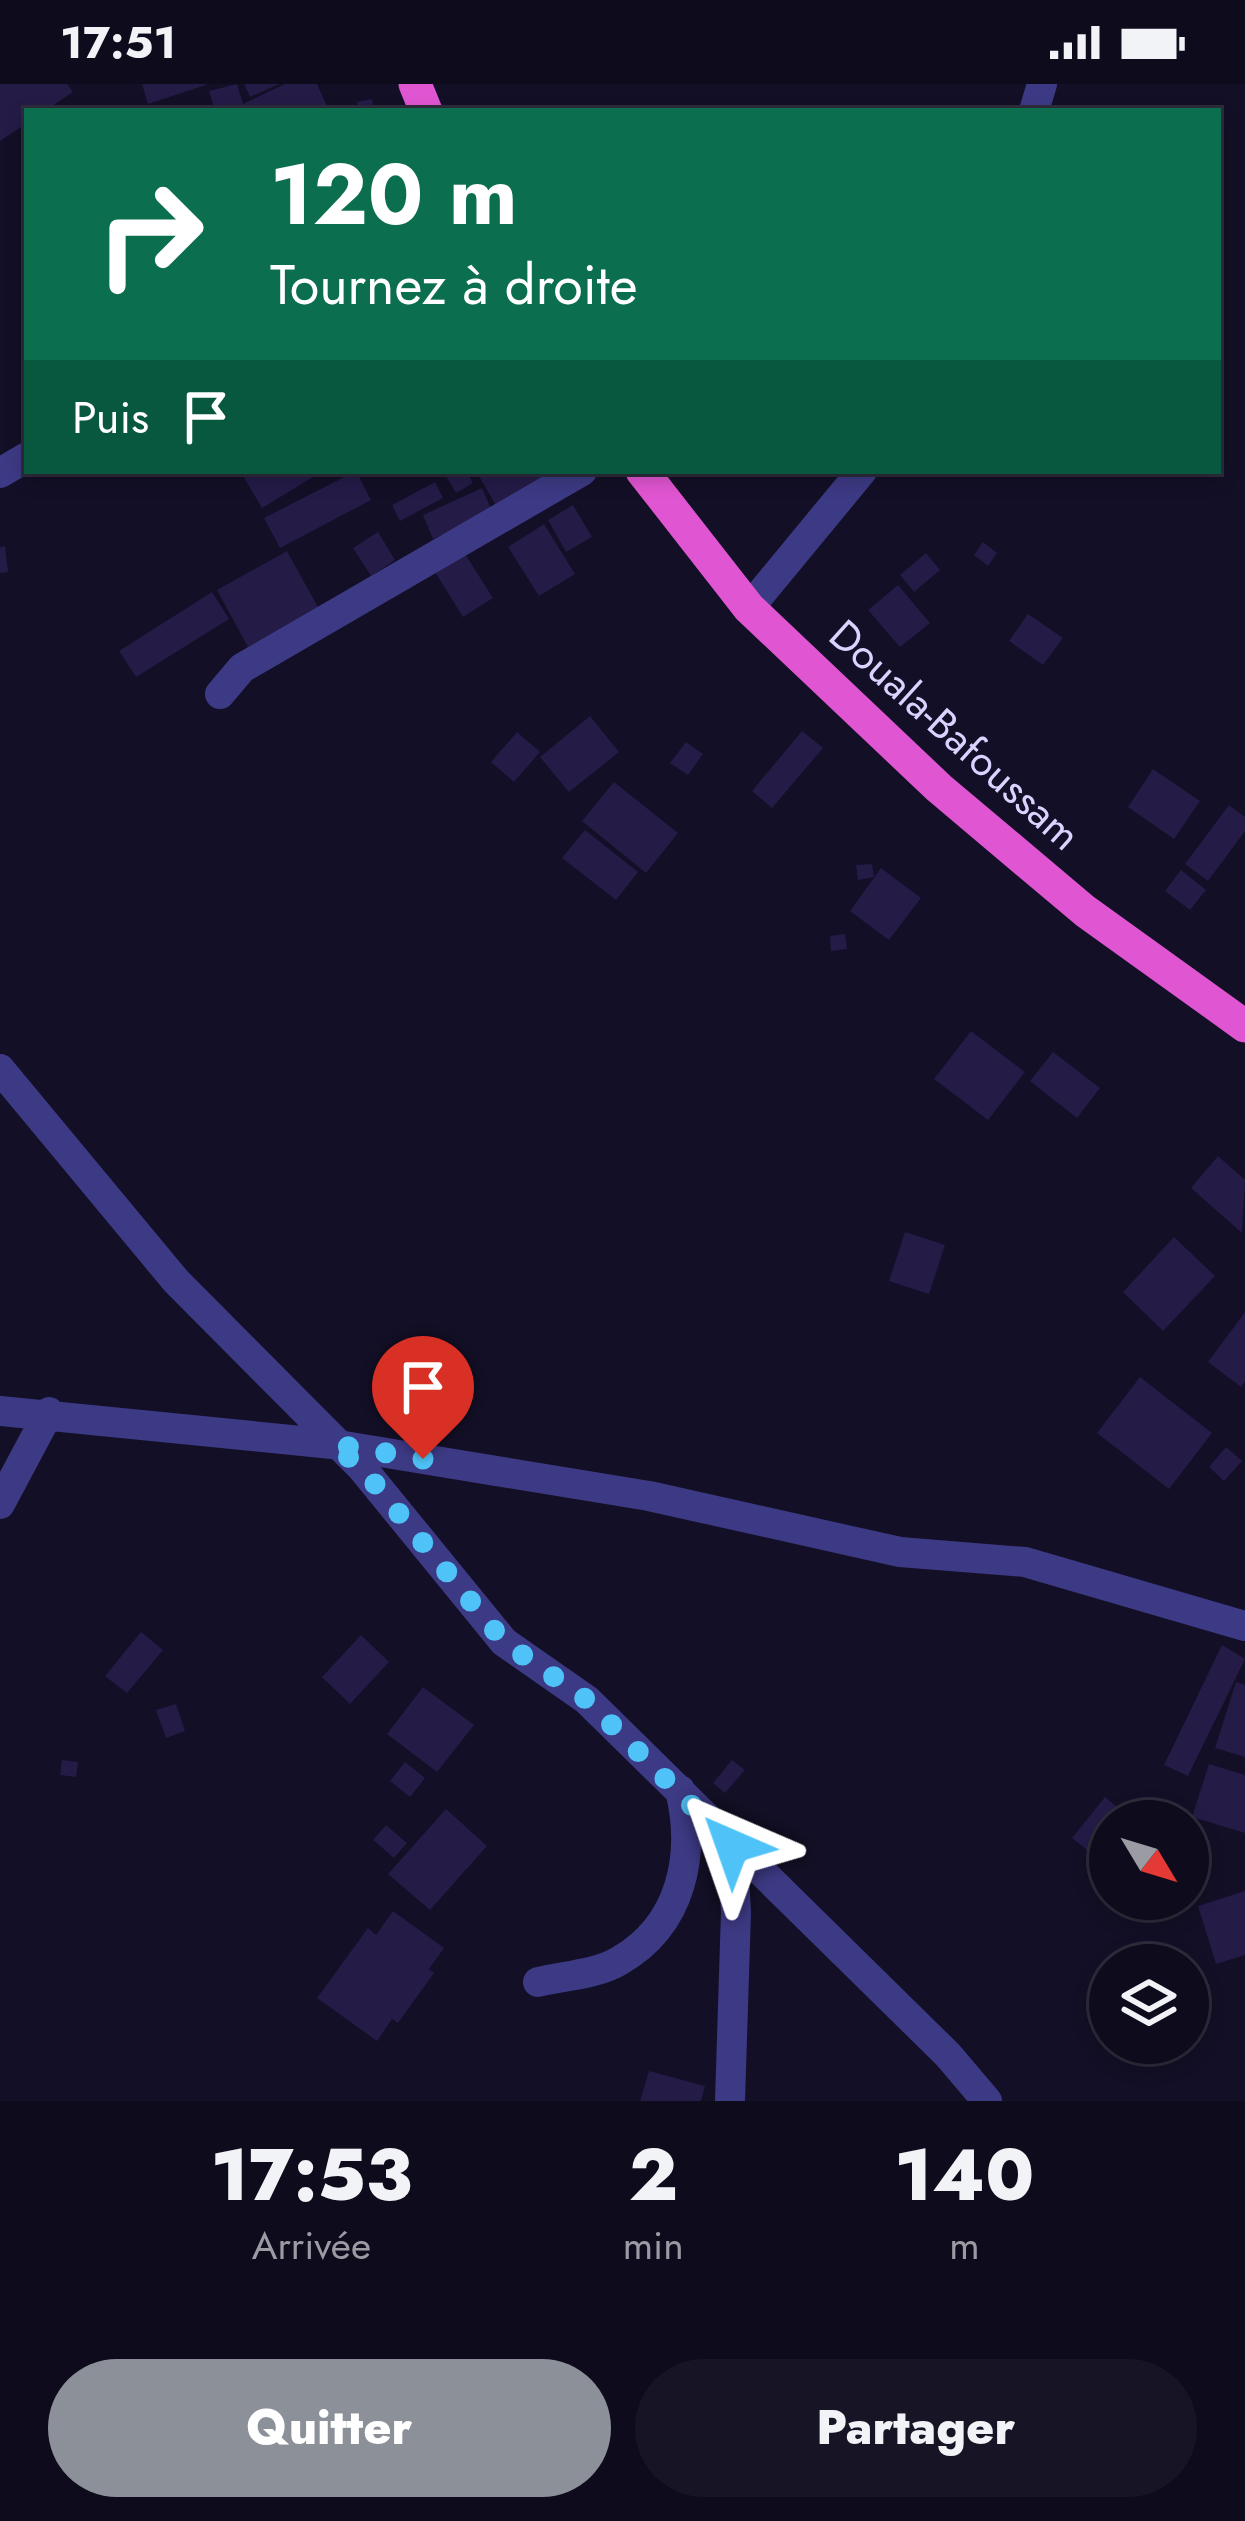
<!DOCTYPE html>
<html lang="fr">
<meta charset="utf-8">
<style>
body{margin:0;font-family:Jost,sans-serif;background:#171425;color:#f1f3f6;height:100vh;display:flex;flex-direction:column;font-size:45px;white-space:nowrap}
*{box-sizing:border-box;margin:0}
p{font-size:39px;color:#9b9ba3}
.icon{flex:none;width:66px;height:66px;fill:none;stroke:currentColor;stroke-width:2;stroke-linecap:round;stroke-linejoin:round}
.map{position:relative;height:2017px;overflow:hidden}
.drawer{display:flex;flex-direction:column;background:#0e0b1c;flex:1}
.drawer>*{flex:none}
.top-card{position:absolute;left:24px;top:24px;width:1197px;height:366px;border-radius:0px;box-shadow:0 6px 18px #0003,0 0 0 3px #2e2b3b;background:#0b6e4f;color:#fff;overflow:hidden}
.needle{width:78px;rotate:128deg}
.fabs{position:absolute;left:1089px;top:1716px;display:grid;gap:24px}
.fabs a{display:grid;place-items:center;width:120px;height:120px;border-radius:50%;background:#0e0b1c;box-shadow:0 6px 18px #0003,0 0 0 3px #2e2b3b;font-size:60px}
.pin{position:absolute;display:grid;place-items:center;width:102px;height:102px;color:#fff;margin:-123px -51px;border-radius:50% 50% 50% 0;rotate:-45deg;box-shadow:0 0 12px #0007}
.pin .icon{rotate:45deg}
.me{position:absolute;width:132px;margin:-66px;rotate:317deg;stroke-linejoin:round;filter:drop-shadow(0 0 9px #0008)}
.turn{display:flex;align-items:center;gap:42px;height:252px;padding:0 48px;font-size:54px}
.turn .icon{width:156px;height:156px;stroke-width:2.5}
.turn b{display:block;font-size:84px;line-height:102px}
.then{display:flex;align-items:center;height:114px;padding:0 48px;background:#0003;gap:24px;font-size:45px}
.eta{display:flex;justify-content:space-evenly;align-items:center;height:204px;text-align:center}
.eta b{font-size:72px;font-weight:800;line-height:84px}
.primary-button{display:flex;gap:24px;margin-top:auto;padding:24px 48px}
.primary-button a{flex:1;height:138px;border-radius:72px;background:#8c9099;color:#fff;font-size:48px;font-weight:800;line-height:138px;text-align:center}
.primary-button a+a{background:#171425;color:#f1f3f6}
.status{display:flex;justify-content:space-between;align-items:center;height:84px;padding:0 60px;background:#0e0b1c;direction:ltr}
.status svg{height:33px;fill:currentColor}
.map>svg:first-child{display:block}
.building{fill:#241b47}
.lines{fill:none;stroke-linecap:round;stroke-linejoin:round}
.minor{stroke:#3d3a85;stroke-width:30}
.trunk{stroke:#e055d1;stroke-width:33}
.route{stroke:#4fc3f7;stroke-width:21;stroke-dasharray:0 37.8}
.labels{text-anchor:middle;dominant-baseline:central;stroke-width:12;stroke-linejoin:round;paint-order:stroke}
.street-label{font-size:42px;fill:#d9d4ff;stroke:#130f26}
</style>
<div class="status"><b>17:51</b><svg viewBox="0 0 49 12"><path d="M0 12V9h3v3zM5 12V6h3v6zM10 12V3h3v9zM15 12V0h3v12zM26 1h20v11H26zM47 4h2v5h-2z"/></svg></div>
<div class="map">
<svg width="1245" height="2017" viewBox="0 0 1245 2017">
<rect width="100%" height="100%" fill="#130f26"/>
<path class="building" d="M0 0H67L73 8 45 27H27V39L0 57Z
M142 0H206V1L148 20Z
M237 0 243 20 285 0H317L327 22 316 27H215L209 7Z
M244 0H279L250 13Z
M372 15 374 26 359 27 357 18Z
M240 387H323L262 424Z
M356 387 371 416 280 464 264 434Z
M443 387H466L473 399 456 409Z
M476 387H559L499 427Z
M435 398 443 414 400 437 392 421Z
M482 404 492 427 433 455 423 431Z
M573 421 592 453 566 468 548 436Z
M544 440 575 490 539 512 508 463Z
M378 448 395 476 371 492 353 464Z
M983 458 997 469 988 482 974 471Z
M5 462 8 488 0 489V463Z
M287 467 319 525 248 563 217 506Z
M926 469 940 486 914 508 900 491Z
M465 470 493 514 463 533 435 488Z
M898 501 930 539 900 563 868 526Z
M212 508 229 535 136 593 119 567Z
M1028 530 1063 554 1043 581 1009 557Z
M590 632 619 668 569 708 540 673Z
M802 647 823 664 772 724 752 707Z
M517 648 540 668 514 698 491 678Z
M686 658 703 670 688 691 670 679Z
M1153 685 1200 717 1174 755 1128 723Z
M614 698 678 749 646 789 582 737Z
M1229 721 1245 733V747L1208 797 1185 780Z
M585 746 638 788 616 816 562 774Z
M872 780 874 793 858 796 856 781Z
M881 784 921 814 889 856 850 827Z
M1181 786 1206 806 1190 826 1165 807Z
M845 850 847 865 831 867 830 852Z
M971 947 1025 988 988 1036 934 995Z
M1053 968 1100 1004 1077 1034 1030 997Z
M1218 1072 1245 1096 1242 1149 1191 1104Z
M905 1148 945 1161 929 1210 889 1197Z
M1174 1153 1215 1192 1163 1247 1123 1208Z
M1245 1228V1297L1241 1303 1208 1278Z
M1140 1293 1212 1349 1169 1405 1097 1349Z
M1226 1363 1242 1377 1224 1397 1209 1383Z
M141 1548 163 1566 127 1609 105 1592Z
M361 1551 389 1578 350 1620 322 1593Z
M1222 1561 1245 1575 1188 1692 1164 1681Z
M1236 1598 1245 1601V1673L1215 1664Z
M423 1603 474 1641 437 1688 387 1650Z
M176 1620 185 1647 166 1654 156 1626Z
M62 1676 78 1678 76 1693 60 1691Z
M732 1676 745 1686 725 1709 713 1699Z
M405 1678 425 1694 410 1713 390 1697Z
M1209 1680 1245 1691V1749L1192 1733Z
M1105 1713 1134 1737H1110V1784L1072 1754Z
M446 1725 487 1762 430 1826 388 1790Z
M386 1741 407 1759 394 1774 373 1756Z
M1245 1807V1871L1216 1880 1198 1822Z
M393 1827 444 1864 429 1885 434 1889 398 1939 392 1935 377 1957 317 1914 368 1844 376 1851Z
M649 1987 705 2002 701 2017H640Z"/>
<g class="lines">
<path class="minor" d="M1034 27 1042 0
M0 389 27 373
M749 524 862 387
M220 610 242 584 582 387
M0 985 176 1197 362 1384 504 1558 587 1616 948 1971 987 2017
M0 1327 332 1360 649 1412 900 1468 1025 1478 1245 1542
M0 1420 49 1328
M538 1898C563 1892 598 1890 619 1877 682 1841 696 1771 680 1706
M730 2017 736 1828 732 1762"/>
<path class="trunk" d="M415 0 426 27
M642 387 749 524 939 704 1085 827 1245 942"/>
</g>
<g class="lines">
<path class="route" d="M423 1375 332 1360 362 1384 504 1558 587 1616 732 1762"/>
</g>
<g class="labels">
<g class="street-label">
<text transform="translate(955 651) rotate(42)">Douala-Bafoussam</text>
</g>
</g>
</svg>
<div class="fabs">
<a><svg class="needle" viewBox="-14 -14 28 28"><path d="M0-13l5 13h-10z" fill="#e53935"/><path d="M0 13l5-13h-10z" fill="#9b9ba3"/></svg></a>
<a><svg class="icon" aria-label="layers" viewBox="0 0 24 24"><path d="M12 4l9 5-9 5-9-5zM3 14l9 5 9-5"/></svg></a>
</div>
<div class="pin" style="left:423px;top:1375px;background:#d93025"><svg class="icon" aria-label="arrive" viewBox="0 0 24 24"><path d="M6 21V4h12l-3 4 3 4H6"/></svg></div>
<svg class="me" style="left:732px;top:1762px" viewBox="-20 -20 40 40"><path d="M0-17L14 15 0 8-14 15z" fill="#4fc3f7" stroke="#fff" stroke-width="4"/></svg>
<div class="top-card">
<div class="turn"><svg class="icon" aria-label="right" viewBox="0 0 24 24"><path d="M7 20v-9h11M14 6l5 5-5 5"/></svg><div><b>120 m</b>Tournez à droite</div></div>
<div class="then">Puis<svg class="icon" aria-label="arrive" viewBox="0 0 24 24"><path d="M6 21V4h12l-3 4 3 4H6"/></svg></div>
</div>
</div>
<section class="drawer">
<div class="eta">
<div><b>17:53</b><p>Arrivée</p></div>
<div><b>2</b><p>min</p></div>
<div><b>140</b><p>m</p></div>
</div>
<div class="primary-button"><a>Quitter</a><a>Partager</a></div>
</section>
